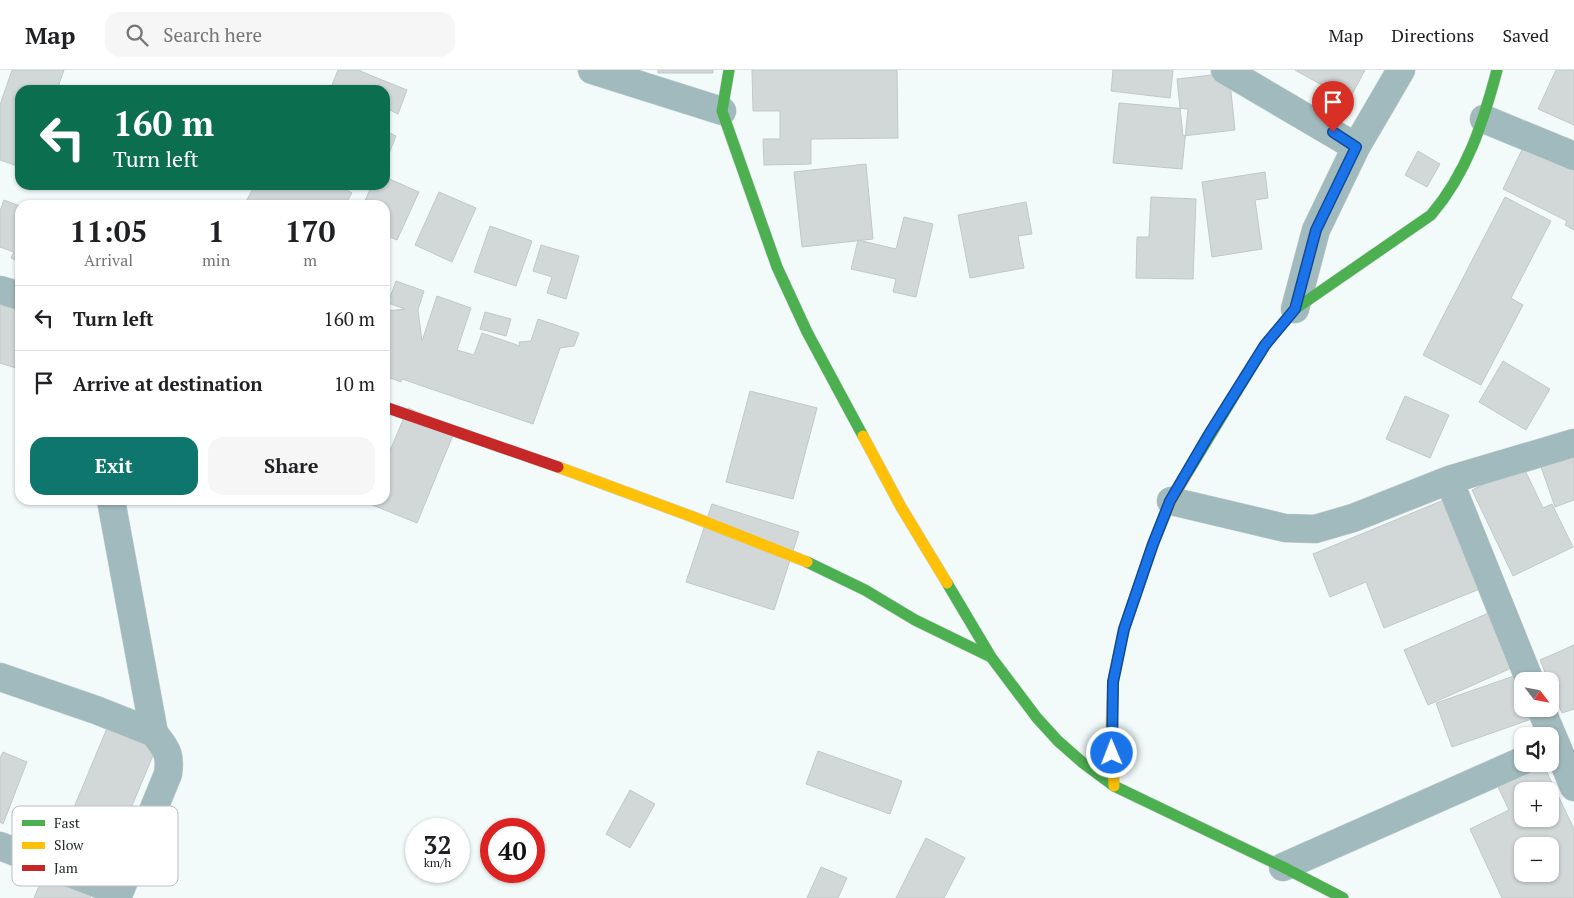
<!DOCTYPE html>
<meta charset="utf-8">
<style>
body{margin:0;font-family:"PT Serif",serif;background:#f6f6f6;color:#202124;height:100vh;display:flex;flex-direction:column;font-size:19px;white-space:nowrap}
*{box-sizing:border-box;margin:0}
p{font-size:16px;color:#757577}
.icon{flex:none;width:28px;height:28px;fill:none;stroke:currentColor;stroke-width:2;stroke-linecap:round;stroke-linejoin:round}
.map{position:relative;flex:1;overflow:hidden}
.details{position:absolute;left:15px;top:130px;width:375px;height:305px;display:flex;flex-direction:column;background:#fff;border-radius:15px;box-shadow:0 1px 4px #0004}
.details>*{flex:none}
.guide{position:absolute;left:15px;top:15px;width:375px;height:105px;border-radius:15px;box-shadow:0 1px 4px #0004;background:#0b6e4f;color:#fff;overflow:hidden}
.needle{width:32px;rotate:122deg}
.buttons{position:absolute;left:1514px;top:602px;display:grid;gap:10px}
.buttons a{display:grid;place-items:center;width:45px;height:45px;border-radius:10px;background:#fff;box-shadow:0 1px 4px #0004;font-size:25px}
.speed{position:absolute;left:405px;top:748px;display:flex;gap:10px;font-size:25px;font-weight:700;text-align:center}
.speed>*{display:grid;place-content:center;width:65px;height:65px;border-radius:50%;background:#fff;box-shadow:0 1px 4px #0004;line-height:1}
.speed small{font-size:12px;font-weight:400}
.speed .limit{border:8px solid #d22;background:#fff;color:#111}
.pin{position:absolute;display:grid;place-items:center;width:42px;height:42px;color:#fff;margin:-51px -21px;border-radius:50% 50% 50% 0;rotate:-45deg;box-shadow:0 0 5px #0007}
.pin .icon{rotate:45deg}
.me{position:absolute;width:55px;margin:-28px;rotate:359deg;stroke-linejoin:round;filter:drop-shadow(0 0 4px #0008)}
.turn{display:flex;align-items:center;gap:18px;height:105px;padding:0 15px;font-size:22px}
.turn .icon{width:65px;height:65px;stroke-width:2.5}
.turn b{display:block;font-size:35px;line-height:42px}
.eta{display:flex;justify-content:space-evenly;align-items:center;height:85px;text-align:center}
.eta b{font-size:30px;font-weight:600;line-height:35px}
.button{display:flex;gap:10px;margin-top:auto;padding:10px 15px}
.button a{flex:1;height:58px;border-radius:15px;background:#0f766e;color:#fff;font-size:20px;font-weight:600;line-height:58px;text-align:center}
.button a+a{background:#f6f6f6;color:#202124}
ul{padding:0;list-style:none}
li{display:flex;align-items:center;gap:15px;height:65px;padding:0 15px;border-top:1px solid #e0e0e0}
li div{flex:1}
li b{display:block;font-size:19px}
li em{font-style:normal}
header{display:flex;align-items:center;gap:30px;box-sizing:border-box;height:70px;padding:0 25px;background:#fff;border-bottom:1px solid #e0e0e0}
header strong{font-size:24px}
nav{display:flex;gap:28px;margin-inline-start:auto;font-size:18px}
.search{width:350px;height:45px;background:#f6f6f6;display:flex;align-items:center;gap:12px;box-sizing:border-box;padding:0 18px;border-radius:15px;color:#757577;font-size:19px}
.map>svg:first-child{display:block}
.building{fill:#d2d8d8;stroke:#c2c8c8;fill-rule:evenodd}
.lines{fill:none;stroke-linecap:round;stroke-linejoin:round}
.street-casing{stroke:#ced4d4;stroke-width:29}
.fast-casing{stroke:#ced4d4;stroke-width:12}
.slow-casing{stroke:#ced4d4;stroke-width:12}
.jam-casing{stroke:#ced4d4;stroke-width:12}
.street{stroke:#a1babd;stroke-width:28}
.fast{stroke:#4caf50;stroke-width:11}
.slow{stroke:#ffc107;stroke-width:11}
.jam{stroke:#c62828;stroke-width:11}
.route-casing{stroke:#114b97;stroke-width:12}
.route{stroke:#1a73e8;stroke-width:9}
.key{fill:#fff;stroke:#bebfbf;stroke-width:1}
.key-label{font-size:14px;fill:#252b2b}
</style>
<header>
<strong>Map</strong>
<div class="search"><svg class="icon" aria-label="search" viewBox="0 0 24 24"><circle cx="10" cy="10" r="6"/><path d="M15 15l6 6"/></svg>Search here</div>
<nav><a>Map</a><a>Directions</a><a>Saved</a></nav>
</header>
<div class="map">
<svg width="1574" height="828" viewBox="0 0 1574 828">
<rect width="100%" height="100%" fill="#f2fafa"/>
<path class="building" d="M12 0H64L57 20H20V97L0 90V35Z
M338 0H361L360 1 407 20 398 44 390 40 385 52V20H330Z
M658 0H713V3H658Z
M752 0H897L898 68 811 69V94L764 95 763 69H780V41H753Z
M1113 0H1173L1170 28 1111 21Z
M1295 0H1365L1349 30Z
M1556 0H1574V55L1538 39Z
M1229 3 1235 60 1183 66 1177 9Z
M1119 33 1188 39 1182 99 1113 93Z
M385 61 396 66 388 86 385 85Z
M1529 65 1574 87V160L1565 155 1567 151 1503 119Z
M1418 81 1440 94 1427 117 1405 105Z
M866 94 873 169 802 177 794 102Z
M1265 102 1268 128 1255 130 1262 179 1212 187 1202 112Z
M385 107 419 122 397 170 385 165V135H363L372 115H385Z
M255 115H338L352 123 345 135H340L334 132 332 135H244Z
M439 122 476 138 452 192 415 175Z
M1151 127 1196 129 1193 209 1136 208 1137 167H1149Z
M1505 127 1551 151 1511 228 1523 235 1481 315 1423 285Z
M4 130 20 136V192L11 188 14 182 0 177V141Z
M1026 132 1032 164 1018 166 1024 198 970 208 958 145Z
M904 147 933 154 916 227 893 222 896 209 851 199 858 170 896 179Z
M490 156 532 171 516 216 474 202Z
M541 175 579 186 566 229 547 223 552 207 533 201Z
M396 211 424 221 418 240 422 271 437 226 471 238 457 280 474 285 482 263 520 276 519 272 531 271 538 249 579 263 574 276 560 278 533 354 402 309 401 312 385 306V245L386 241 405 239 388 233Z
M0 218 20 226V295L19 299 0 293Z
M485 242 511 249 506 266 480 259Z
M1503 291 1550 319 1526 360 1479 332Z
M750 321 817 338 793 429 726 412Z
M1405 326 1449 345 1430 388 1386 369Z
M408 338 456 358 417 453 360 430H385V389L386 390Z
M1574 378V430L1555 437 1539 391Z
M1523 396 1543 438 1552 434 1573 477 1513 506 1472 420Z
M1451 427 1487 516 1384 558 1366 512 1330 527 1313 484Z
M712 434 799 462 774 540 686 512Z
M1493 541 1516 596 1428 635 1404 580Z
M1574 575V639L1562 643 1540 590Z
M1514 606 1522 631V639H1525L1529 650 1452 677 1436 633Z
M110 651 159 671 109 791 60 771Z
M818 681 902 711 890 744 806 714Z
M3 682 27 692 3 754 0 752V688Z
M1522 694H1543L1574 759V828H1502L1470 759 1509 740 1489 698ZM1522 721H1550V749H1522ZM1522 776H1550V804H1522Z
M630 720 655 734 630 778 606 764Z
M926 768 965 788 944 828H896Z
M47 797 95 817 90 828H34Z
M821 797 847 808 838 828H807Z"/>
<g class="lines">
<g class="street-casing">
<path id="street" d="M592 0 722 41
M1225 0 1356 77 1316 160 1295 239
M1484 49 1574 86
M1356 77 1401 0
M0 220 20 226
M111 430 154 663C166 679 171 683 168 704L117 828
M1171 431 1285 458 1315 459 1353 448 1449 410
M0 607 96 640 154 663
M1530 611 1449 410 1574 373
M1541 639 1574 717
M0 776 119 822
M1283 797 1522 691"/>
</g>
<g class="fast-casing">
<path id="fast" d="M729 0 722 41 777 197 807 262 863 366
M1188 402 1265 275 1295 239 1431 145C1467 103 1483 53 1497 0
M807 492 865 520 915 550 991 587
M947 513 991 587 1037 648 1058 671 1083 693 1114 716 1283 797 1343 828"/>
</g>
<g class="slow-casing">
<path id="slow" d="M863 366 901 437 947 513
M558 397 693 447 807 492
M1114 716 1111 667 1113 612 1124 559 1153 474 1171 431 1188 402"/>
</g>
<g class="jam-casing">
<path id="jam" d="M385 337 558 397"/>
</g>
<use href="#street" class="street"/>
<use href="#fast" class="fast"/>
<use href="#slow" class="slow"/>
<use href="#jam" class="jam"/>
</g>
<g class="lines">
<g class="route-casing">
<path id="route" d="M1112 683 1113 612 1124 559 1153 474 1170 431 1208 366 1265 275 1295 239 1316 160 1356 77 1333 62"/>
</g>
<use href="#route" class="route"/>
</g>
<rect x="12" y="736" width="166" height="80" rx="8" class="key"/>
<rect x="22" y="750" width="23" height="6" fill="#4caf50"/>
<rect x="22" y="772" width="23" height="7" fill="#ffc107"/>
<rect x="22" y="795" width="23" height="6" fill="#c62828"/>
<g class="key-label">
<text x="54" y="758">Fast</text>
<text x="54" y="780">Slow</text>
<text x="54" y="803">Jam</text>
</g>
</svg>
<div class="buttons">
<a><svg class="needle" viewBox="-14 -14 28 28"><path d="M0-13l5 13h-10z" fill="#e53935"/><path d="M0 13l5-13h-10z" fill="#757577"/></svg></a>
<a><svg class="icon" aria-label="sound" viewBox="0 0 24 24"><path d="M4 9h4l5-4v14l-5-4H4zM17 9q2 3 0 6"/></svg></a>
<a>+</a>
<a>−</a>
</div>
<div class="speed"><div>32<small>km/h</small></div><div class="limit">40</div></div>
<div class="pin" style="left:1333px;top:62px;background:#d93025"><svg class="icon" aria-label="arrive" viewBox="0 0 24 24"><path d="M6 21V4h12l-3 4 3 4H6"/></svg></div>
<svg class="me" style="left:1112px;top:683px" viewBox="-20 -20 40 40"><circle r="17" fill="#1a73e8" stroke="#fff" stroke-width="3"/><path d="M0-11L8 9 0 5-8 9z" fill="#fff"/></svg>
<div class="guide">
<div class="turn"><svg class="icon" aria-label="left" viewBox="0 0 24 24"><path d="M17 20v-9H6M10 6l-5 5 5 5"/></svg><div><b>160 m</b>Turn left</div></div>
</div>
<section class="details">
<div class="eta">
<div><b>11:05</b><p>Arrival</p></div>
<div><b>1</b><p>min</p></div>
<div><b>170</b><p>m</p></div>
</div>
<ul>
<li><svg class="icon" aria-label="left" viewBox="0 0 24 24"><path d="M17 20v-9H6M10 6l-5 5 5 5"/></svg><div><b>Turn left</b></div><em>160 m</em></li>
<li><svg class="icon" aria-label="arrive" viewBox="0 0 24 24"><path d="M6 21V4h12l-3 4 3 4H6"/></svg><div><b>Arrive at destination</b></div><em>10 m</em></li>
</ul>
<div class="button"><a>Exit</a><a>Share</a></div>
</section>
</div>
